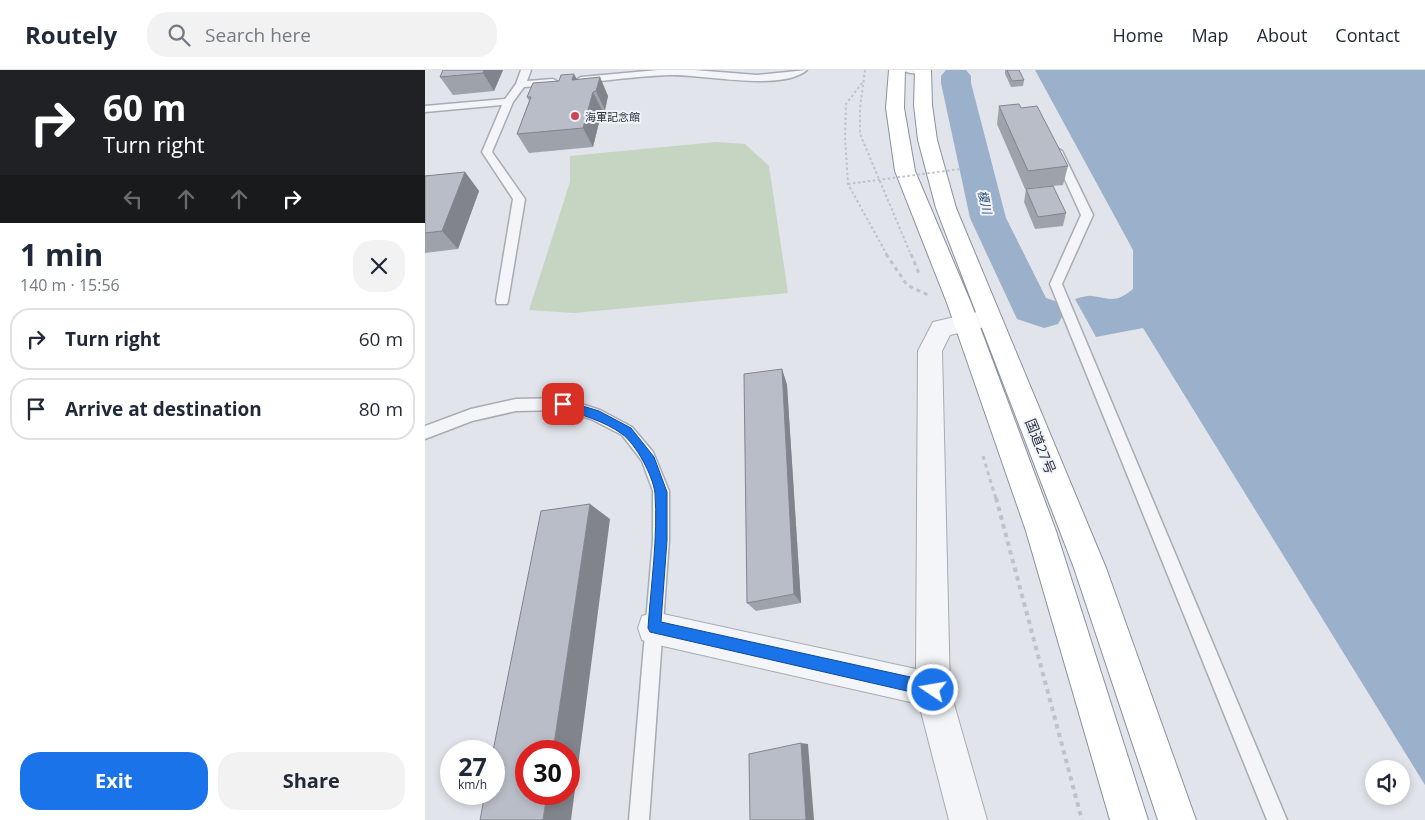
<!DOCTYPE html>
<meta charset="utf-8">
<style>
body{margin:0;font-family:"Open Sans","Noto Sans JP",sans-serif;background:#f2f2f3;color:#1f2937;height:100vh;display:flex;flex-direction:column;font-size:19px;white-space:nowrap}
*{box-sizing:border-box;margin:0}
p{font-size:16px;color:#747a83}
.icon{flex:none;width:28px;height:28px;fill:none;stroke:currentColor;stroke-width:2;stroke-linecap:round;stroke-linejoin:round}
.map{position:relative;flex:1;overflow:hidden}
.sheet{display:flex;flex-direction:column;background:#fff;width:425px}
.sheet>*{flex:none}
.hud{background:#202124;color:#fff;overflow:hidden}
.buttons{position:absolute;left:940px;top:690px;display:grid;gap:10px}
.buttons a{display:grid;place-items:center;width:45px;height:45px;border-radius:50%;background:#fff;box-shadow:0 2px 8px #0003;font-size:25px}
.speed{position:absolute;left:15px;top:670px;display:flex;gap:10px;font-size:25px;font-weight:700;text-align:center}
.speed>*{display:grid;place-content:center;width:65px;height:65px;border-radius:50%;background:#fff;box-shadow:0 2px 8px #0003;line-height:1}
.speed small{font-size:12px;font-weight:400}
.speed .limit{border:8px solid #d22;background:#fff;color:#111}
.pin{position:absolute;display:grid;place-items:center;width:42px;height:42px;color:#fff;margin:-21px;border-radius:10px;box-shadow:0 2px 8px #0006}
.me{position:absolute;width:55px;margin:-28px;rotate:282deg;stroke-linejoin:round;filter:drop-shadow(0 0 4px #0008)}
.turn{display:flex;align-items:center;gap:18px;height:105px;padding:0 20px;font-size:22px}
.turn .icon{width:65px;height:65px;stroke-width:2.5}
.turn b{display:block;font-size:35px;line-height:42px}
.lanes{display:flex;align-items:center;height:48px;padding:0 20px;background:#0003;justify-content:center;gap:25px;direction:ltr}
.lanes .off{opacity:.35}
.round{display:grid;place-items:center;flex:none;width:52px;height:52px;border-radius:20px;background:#f2f2f3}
.summary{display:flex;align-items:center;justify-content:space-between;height:85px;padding:0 20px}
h1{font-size:30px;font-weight:700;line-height:38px}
.action{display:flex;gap:10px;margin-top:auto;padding:10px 20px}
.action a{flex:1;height:58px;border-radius:20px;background:#1a73e8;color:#fff;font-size:20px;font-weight:700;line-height:58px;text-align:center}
.action a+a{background:#f2f2f3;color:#1f2937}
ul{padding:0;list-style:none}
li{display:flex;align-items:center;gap:15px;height:62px;margin:0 10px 8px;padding:0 10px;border:2px solid #e0e1e3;border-radius:20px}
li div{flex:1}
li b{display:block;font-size:19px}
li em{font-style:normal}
header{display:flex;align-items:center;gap:30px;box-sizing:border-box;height:70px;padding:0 25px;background:#fff;border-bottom:1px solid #e0e1e3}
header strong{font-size:24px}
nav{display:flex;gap:28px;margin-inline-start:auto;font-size:18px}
.search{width:350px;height:45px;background:#f2f2f3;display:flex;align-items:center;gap:12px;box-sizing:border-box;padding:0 18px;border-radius:20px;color:#747a83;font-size:19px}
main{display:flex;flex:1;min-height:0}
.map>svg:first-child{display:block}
.green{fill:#c6d4c2}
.water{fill:#9bb0ca}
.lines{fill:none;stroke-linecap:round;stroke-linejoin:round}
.river{fill:#9bb0ca;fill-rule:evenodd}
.service-casing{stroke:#a6abb4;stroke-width:3}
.minor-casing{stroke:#a6abb4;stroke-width:2}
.trunk-casing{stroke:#8891a1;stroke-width:2}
.path-far2{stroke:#bfc2c9;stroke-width:2;stroke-dasharray:2.5 2.5;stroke-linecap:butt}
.path-far1{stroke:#bfc2c9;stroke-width:3;stroke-dasharray:4 4;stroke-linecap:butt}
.path{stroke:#bfc2c9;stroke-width:4;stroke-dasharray:4.5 4.5;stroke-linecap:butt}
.service{fill:#f4f5f8;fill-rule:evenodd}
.minor{fill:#f4f5f8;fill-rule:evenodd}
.trunk{fill:#fff;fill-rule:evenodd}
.path-bridge{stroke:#bfc2c9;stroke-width:2;stroke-dasharray:2.5 2.5;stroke-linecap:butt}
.wall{fill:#9ea3ab}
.shaded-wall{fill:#81848b}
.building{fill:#b8bdc7;stroke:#81848b}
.route{fill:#1a73e8;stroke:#114b97}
.poi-dot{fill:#d04555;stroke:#f0f3f7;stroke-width:2}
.labels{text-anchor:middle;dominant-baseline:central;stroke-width:4;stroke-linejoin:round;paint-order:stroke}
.far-poi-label{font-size:11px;fill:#293142;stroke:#f0f3f7;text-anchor:start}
.far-water-label{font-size:12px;font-style:italic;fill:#324e76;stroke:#f0f3f7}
.street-label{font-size:14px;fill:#293142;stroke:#f0f3f7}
</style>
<header>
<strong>Routely</strong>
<div class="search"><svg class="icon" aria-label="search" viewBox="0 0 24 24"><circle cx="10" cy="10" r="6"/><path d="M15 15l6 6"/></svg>Search here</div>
<nav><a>Home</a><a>Map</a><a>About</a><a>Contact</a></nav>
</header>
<main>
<section class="sheet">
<div class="hud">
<div class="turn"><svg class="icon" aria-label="right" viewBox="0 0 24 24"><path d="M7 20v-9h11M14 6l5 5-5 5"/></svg><div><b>60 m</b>Turn right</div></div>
<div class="lanes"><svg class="icon off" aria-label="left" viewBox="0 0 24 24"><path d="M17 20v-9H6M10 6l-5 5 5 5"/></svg><svg class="icon off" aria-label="ahead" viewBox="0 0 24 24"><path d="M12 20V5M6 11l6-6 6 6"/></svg><svg class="icon off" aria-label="ahead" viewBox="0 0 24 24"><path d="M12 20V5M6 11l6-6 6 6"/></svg><svg class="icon" aria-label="right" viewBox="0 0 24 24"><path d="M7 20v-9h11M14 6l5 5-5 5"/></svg></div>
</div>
<div class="summary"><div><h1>1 min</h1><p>140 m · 15:56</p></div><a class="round"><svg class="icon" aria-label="close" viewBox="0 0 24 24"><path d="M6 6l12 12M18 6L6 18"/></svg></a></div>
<ul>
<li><svg class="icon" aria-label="right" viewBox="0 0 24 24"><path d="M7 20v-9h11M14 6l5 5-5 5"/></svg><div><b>Turn right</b></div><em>60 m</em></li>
<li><svg class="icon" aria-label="arrive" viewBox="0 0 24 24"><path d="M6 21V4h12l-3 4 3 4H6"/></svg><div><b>Arrive at destination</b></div><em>80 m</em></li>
</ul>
<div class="action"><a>Exit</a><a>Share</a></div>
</section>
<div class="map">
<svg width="1000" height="750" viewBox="0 0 1000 750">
<rect width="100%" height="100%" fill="#e1e4ea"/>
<path class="green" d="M291 72 320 74 344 96 363 223 149 243 104 240 145 112V86Z"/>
<path class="water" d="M610 0H1000V715L718 258 671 267 650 229C655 228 662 225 667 226 687 229 691 233 708 219V180Z"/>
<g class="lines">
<path class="river" d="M521 0H541L546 6V13L581 148 621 228 633 232 639 243 633 254 619 258 592 249 545 148 516 13V6Z"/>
<g class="service-casing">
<path id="service" d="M96 0H106L102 11 128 9 133 12 128 15 99 17 88 32 67 82 100 129 83 231 82 234H72L71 231 88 129 57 82 77 35 0 42V36L80 29 91 14Z
M233 0H269L332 5 382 0C356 22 278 4 245 5 215 6 185 10 156 13L151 10 156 7Z
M477 0H502L503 1C497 5 483 4 477 0Z
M632 78 637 81 668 145 637 214 862 750H842L625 214 656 145 627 81Z
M138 328 175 340 207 357 228 382 244 421V470L224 750H204L228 470V421L217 391 197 365 166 349 138 340 91 341 47 351 0 369V356L46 339 91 329Z"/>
</g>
<g class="minor-casing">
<path id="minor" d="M565 239 573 242 577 248 573 254 525 265 517 281 525 620 562 750H524L494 634 229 574 217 570 213 558 217 546 229 542 491 599 493 281 508 252Z"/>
</g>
<g class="trunk-casing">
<path id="trunk" d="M464 0H480L479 38 490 101 546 233 631 461 723 750H685L601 461 522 233 470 101 461 38Z
M490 0H506L507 35 512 70 531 138 681 498 771 750H733L649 498 511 138 493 70 489 35Z"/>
</g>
<path class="path-far2" d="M440 0 435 38V64L486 185
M437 13 421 34 420 67 423 114 462 185"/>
<path class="path-far1" d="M461 184 482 215 503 225
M486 184 495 206
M558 386 571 429"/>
<path class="path" d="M571 428 657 750"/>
<use href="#service" class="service"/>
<use href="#minor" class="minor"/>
<use href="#trunk" class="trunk"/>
<path class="path-bridge" d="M423 114 535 99"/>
</g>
<path class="wall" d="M18 0H78L69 21 28 25 15 7Z
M580 0H594L599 10 598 16 586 17 580 4Z
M152 9 183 26 180 40H177L168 77 104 83 92 64 104 31 102 27Z
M574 36 596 38 643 96 638 115 606 118 641 143 638 156 610 159 599 132 601 119H600L572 54Z
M40 102 54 121 33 179 0 183V106Z
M357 299 362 315 376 533 331 541 322 533Z"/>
<path class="shaded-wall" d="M59 0H78L69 21 58 3Z
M149 4 159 22 147 10Z
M175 7 183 26 180 40 171 21Z
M168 22 177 40 168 77 158 58Z
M40 102 54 121 33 179 17 161Z
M357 299 362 315 376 533 369 524Z
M165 434 185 449 146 750H118L122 724H144V681H128Z
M376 673 383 674 389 750H381Z"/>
<path class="building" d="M18 0H59L58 3 15 7Z
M582 0H594L599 10 587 11Z
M149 4 147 10 175 7 171 21 168 22 158 58 92 64 106 27H102L108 13 134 11 136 5Z
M594 34 596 38 612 36 643 96 603 101 574 36Z
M40 102 17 161 0 163V106Z
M628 116 641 143 613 147 601 119Z
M357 299 369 524 322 533 319 304Z
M165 434 128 681H101V724H122L118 750H55L60 724H69L68 681 116 441Z
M376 673 381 750H325L324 684Z"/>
<path class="route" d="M138 330 174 341 206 358 229 387 242 422V470L236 552 508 612 514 615 516 620 514 625 508 627 225 562 223 558C226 514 233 467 230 423 228 406 211 374 197 364 178 350 155 345 134 337L132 334 134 331Z"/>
<circle class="poi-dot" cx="150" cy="46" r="5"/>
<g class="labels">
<g class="far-poi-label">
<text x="160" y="46">海軍記念館</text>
</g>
<g class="far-water-label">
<text transform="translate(560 132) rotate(77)">榎川</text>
</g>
<g class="street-label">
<text transform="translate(616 376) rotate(68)">国道27号</text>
</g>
</g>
</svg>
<div class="buttons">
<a><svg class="icon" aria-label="sound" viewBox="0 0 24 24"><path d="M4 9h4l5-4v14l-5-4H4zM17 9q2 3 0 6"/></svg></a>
</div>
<div class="speed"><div>27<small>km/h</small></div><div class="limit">30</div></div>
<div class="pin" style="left:138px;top:334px;background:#d93025"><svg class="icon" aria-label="arrive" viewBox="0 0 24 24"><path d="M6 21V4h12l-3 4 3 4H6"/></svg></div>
<svg class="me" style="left:508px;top:620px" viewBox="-20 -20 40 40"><circle r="17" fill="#1a73e8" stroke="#fff" stroke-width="3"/><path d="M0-11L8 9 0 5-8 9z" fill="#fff"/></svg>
</div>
</main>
